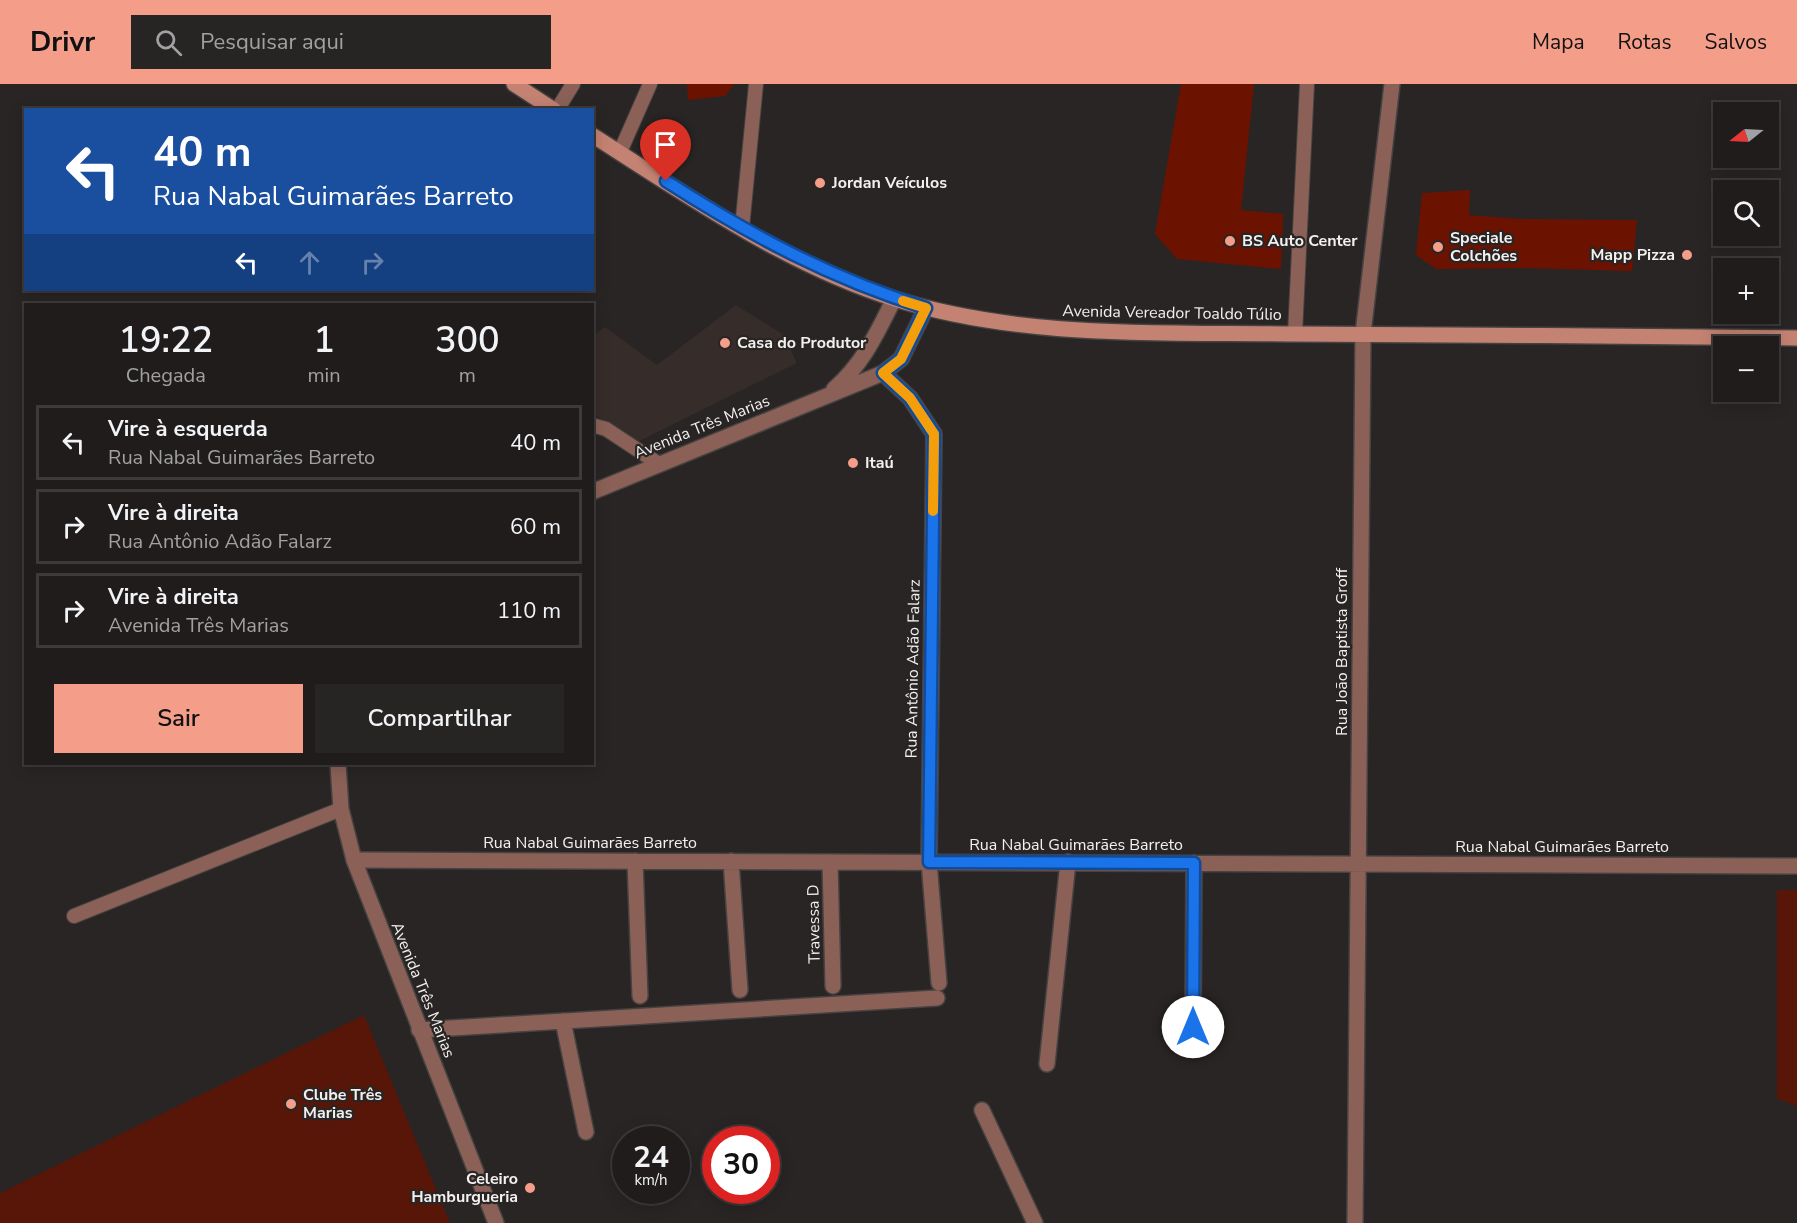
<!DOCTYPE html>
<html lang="pt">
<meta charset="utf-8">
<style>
body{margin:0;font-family:"Nunito Sans",sans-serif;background:#272524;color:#f1f3f6;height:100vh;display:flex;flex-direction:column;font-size:22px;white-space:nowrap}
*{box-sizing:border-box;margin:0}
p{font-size:20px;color:#a1a1a3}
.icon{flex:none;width:33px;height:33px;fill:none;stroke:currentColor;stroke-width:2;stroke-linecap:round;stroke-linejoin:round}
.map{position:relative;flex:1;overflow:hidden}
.side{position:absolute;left:24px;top:219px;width:570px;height:462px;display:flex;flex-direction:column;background:#1f1c1b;border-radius:0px;box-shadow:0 3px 15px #0003,0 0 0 2px #3c3a3a}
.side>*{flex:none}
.guide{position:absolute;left:24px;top:24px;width:570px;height:183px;border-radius:0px;box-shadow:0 3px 15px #0003,0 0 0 2px #3c3a3a;background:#1a4fa0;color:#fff;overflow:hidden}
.needle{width:39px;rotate:252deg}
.fabs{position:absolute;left:1713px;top:18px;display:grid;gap:12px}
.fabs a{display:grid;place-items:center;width:66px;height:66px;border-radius:0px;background:#1f1c1b;box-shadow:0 3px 15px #0003,0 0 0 2px #3c3a3a;font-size:30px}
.speed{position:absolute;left:612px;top:1042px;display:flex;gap:12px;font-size:30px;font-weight:700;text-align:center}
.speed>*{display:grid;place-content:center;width:78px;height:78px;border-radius:50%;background:#1f1c1b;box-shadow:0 3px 15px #0003,0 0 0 2px #3c3a3a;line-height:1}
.speed small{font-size:15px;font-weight:400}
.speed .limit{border:9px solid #d22;background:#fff;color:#111}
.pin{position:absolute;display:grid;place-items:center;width:51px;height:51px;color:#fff;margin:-62px -26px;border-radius:50% 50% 50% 0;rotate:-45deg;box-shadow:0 0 6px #0007}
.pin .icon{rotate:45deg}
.me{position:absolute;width:66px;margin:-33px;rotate:0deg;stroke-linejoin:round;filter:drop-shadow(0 0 4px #0008)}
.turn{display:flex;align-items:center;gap:21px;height:126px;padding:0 30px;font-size:27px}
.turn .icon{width:78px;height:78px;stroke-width:2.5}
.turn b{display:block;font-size:42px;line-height:51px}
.lanes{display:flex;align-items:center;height:57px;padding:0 30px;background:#0003;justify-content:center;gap:30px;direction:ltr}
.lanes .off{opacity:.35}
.eta{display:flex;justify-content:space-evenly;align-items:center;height:102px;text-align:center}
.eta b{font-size:36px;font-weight:600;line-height:42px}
.action{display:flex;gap:12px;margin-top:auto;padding:12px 30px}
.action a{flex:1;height:69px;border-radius:0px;background:#f49e8a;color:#111;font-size:24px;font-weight:600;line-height:69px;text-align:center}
.action a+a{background:#272524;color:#f1f3f6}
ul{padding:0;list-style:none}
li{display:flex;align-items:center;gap:18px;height:75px;margin:0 12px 9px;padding:0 18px;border:3px solid #3c3a3a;border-radius:0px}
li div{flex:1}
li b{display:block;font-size:22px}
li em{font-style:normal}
header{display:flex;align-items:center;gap:36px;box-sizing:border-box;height:84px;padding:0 30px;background:#f49e8a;color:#111}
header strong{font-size:28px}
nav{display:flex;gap:33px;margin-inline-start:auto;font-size:21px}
.search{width:420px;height:54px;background:#272524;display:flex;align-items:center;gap:15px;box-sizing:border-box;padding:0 21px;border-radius:0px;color:#a1a1a3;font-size:22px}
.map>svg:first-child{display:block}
.built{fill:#362c29}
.green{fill:#581608}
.building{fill:#6c1200}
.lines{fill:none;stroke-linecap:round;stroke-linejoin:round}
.service-casing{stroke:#454241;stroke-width:16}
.minor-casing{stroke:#454241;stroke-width:18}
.tertiary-casing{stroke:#454241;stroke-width:18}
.secondary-casing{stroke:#454241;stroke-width:18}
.service{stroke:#8b6157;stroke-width:14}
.minor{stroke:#8b6157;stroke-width:15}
.tertiary{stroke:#8b6157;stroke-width:15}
.secondary{stroke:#c48272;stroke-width:15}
.route-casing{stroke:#114b97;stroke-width:15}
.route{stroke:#1a73e8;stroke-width:10}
.slow{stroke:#f59e0b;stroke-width:10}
.poi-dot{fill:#f49e8a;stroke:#292524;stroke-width:2}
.labels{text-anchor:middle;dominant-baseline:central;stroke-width:4.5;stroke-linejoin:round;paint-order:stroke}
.poi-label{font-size:16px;font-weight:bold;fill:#f3f1f0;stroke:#292524;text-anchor:start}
.street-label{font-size:16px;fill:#f3f1f0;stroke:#292524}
</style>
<header>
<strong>Drivr</strong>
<div class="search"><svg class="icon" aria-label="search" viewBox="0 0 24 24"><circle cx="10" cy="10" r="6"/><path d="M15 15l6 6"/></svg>Pesquisar aqui</div>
<nav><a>Mapa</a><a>Rotas</a><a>Salvos</a></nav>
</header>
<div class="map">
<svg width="1797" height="1139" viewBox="0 0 1797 1139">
<rect width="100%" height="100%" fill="#292524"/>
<path class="built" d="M736 221 784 251 797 279 637 358 593 330 592 253 605 243 657 281Z"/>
<path class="green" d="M1777 806H1797V1022L1777 1015Z
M364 931 450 1139H0V1109Z"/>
<path class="building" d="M687 0H734L725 12 688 16Z
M1181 0H1254L1241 126 1283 130 1281 185 1177 175 1155 150Z
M1470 106 1469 131 1520 135 1637 136 1632 187 1520 184 1436 185 1416 171 1422 109Z"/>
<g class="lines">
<g class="service-casing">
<path id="service" d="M557 26 573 0
M620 68 650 0
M742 144 756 0
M1295 250 1307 0
M592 341 606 345 659 380
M74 832 341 725"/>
</g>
<g class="minor-casing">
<path id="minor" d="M883 289 910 314 934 350 929 778 939 899
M354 776 1797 782
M635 777 640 912
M731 777 740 906
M830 778 833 902
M563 937 586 1048
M1193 943 1194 779
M419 946 937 914
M1047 980 1068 778
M982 1026 1035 1139
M1355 1139 1363 250 1392 0"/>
</g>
<g class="tertiary-casing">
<path id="tertiary" d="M834 305C863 280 877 249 894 215
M592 408 883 289 901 275 926 224
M338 680 341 725 354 776 496 1139"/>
</g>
<g class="secondary-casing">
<path id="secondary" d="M514 0 554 26
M592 51C688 112 786 181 895 215 1023 255 1162 248 1294 250 1462 251 1629 252 1797 254"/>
</g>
<use href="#service" class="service"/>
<use href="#minor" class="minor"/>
<use href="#tertiary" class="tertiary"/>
<use href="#secondary" class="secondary"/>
</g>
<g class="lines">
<g class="route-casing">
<path id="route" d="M666 97C750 151 830 194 926 224L901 275 883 289 910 314 934 350 929 778 1194 779 1193 943"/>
</g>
<use href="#route" class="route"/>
<path class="slow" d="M903 217 926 224 901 275 883 289 910 314 934 350 933 427"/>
</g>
<g class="poi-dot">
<circle cx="820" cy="99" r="6"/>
<circle cx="1230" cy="157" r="6"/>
<circle cx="1438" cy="163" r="6"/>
<circle cx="1687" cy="171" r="6"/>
<circle cx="725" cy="259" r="6"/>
<circle cx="853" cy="379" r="6"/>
<circle cx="291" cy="1020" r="6"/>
<circle cx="530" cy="1104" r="6"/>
</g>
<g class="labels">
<g class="poi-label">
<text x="832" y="99">Jordan Veículos</text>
<text x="1450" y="154">Speciale<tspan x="1450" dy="18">Colchões</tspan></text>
<text x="1242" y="157">BS Auto Center</text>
<text x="1675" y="171" text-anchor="end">Mapp Pizza</text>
<text x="737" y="259">Casa do Produtor</text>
<text x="865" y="379">Itaú</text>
<text x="303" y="1011">Clube Três<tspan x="303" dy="18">Marias</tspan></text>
<text x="518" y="1095" text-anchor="end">Celeiro<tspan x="518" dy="18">Hamburgueria</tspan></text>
</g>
<g class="street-label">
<text transform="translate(1172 229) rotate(1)">Avenida Vereador Toaldo Túlio</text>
<text transform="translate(702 343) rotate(-22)">Avenida Três Marias</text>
<text transform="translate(1342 568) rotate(-90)">Rua João Baptista Groff</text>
<text transform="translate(913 585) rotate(-89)">Rua Antônio Adão Falarz</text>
<text x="590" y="759">Rua Nabal Guimarães Barreto</text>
<text x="1076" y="761">Rua Nabal Guimarães Barreto</text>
<text x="1562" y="763">Rua Nabal Guimarães Barreto</text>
<text transform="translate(814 840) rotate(-91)">Travessa D</text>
<text transform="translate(423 906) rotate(68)">Avenida Três Marias</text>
</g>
</g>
</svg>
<div class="fabs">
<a><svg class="needle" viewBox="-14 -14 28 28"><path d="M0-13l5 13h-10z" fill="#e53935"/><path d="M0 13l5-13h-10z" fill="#a1a1a3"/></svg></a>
<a><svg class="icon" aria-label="search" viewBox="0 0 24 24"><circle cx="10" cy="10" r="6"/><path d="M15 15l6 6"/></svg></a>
<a>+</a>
<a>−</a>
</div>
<div class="speed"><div>24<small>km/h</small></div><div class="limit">30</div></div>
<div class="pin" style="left:666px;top:97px;background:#d93025"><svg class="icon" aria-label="arrive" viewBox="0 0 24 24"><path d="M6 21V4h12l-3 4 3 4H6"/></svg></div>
<svg class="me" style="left:1193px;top:943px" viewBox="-20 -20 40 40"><circle r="19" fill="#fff"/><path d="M0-13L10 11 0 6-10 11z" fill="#1a73e8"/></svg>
<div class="guide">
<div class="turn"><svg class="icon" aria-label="left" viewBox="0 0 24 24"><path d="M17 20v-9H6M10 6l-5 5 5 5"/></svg><div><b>40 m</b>Rua Nabal Guimarães Barreto</div></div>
<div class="lanes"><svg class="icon" aria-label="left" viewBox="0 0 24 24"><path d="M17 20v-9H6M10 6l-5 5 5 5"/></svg><svg class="icon off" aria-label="ahead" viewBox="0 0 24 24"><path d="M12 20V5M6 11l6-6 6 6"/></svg><svg class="icon off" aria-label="right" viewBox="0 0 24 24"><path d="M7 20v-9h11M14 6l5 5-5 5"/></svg></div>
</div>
<section class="side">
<div class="eta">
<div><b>19:22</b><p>Chegada</p></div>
<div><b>1</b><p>min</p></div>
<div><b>300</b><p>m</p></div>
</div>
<ul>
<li><svg class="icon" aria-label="left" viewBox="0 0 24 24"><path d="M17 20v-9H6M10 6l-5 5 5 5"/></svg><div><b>Vire à esquerda</b><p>Rua Nabal Guimarães Barreto</p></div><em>40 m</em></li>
<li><svg class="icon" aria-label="right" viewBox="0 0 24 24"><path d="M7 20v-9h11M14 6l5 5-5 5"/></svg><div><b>Vire à direita</b><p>Rua Antônio Adão Falarz</p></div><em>60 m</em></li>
<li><svg class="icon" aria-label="right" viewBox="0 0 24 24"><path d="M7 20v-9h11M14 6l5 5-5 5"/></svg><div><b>Vire à direita</b><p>Avenida Três Marias</p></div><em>110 m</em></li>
</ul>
<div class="action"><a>Sair</a><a>Compartilhar</a></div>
</section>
</div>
